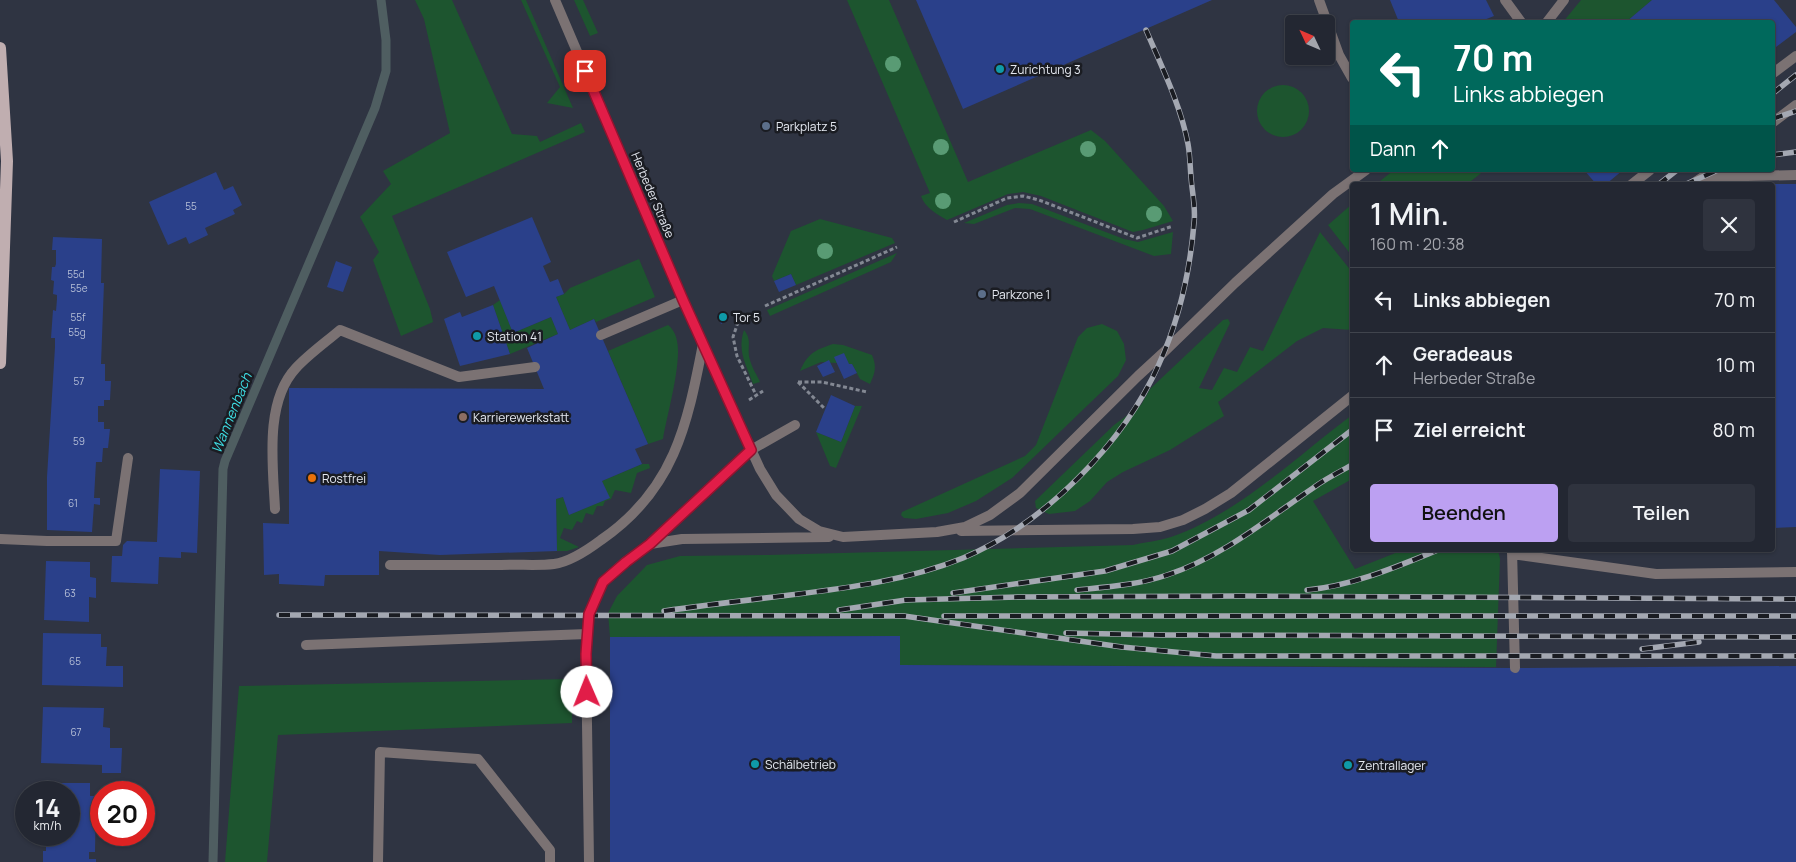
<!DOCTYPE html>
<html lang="de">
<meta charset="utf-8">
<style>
body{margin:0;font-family:Manrope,sans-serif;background:#2f333e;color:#f1f3f6;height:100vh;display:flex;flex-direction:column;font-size:19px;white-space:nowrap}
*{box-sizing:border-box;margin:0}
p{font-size:16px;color:#a3a5ac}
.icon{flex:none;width:28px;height:28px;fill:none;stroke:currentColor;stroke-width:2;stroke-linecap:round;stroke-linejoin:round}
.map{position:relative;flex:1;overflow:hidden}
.sheet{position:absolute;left:1350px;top:182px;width:425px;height:370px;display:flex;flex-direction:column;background:#232732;border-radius:5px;box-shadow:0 1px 4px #0004,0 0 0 1px #40444d}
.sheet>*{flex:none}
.top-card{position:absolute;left:1350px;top:20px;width:425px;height:152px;border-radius:5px;box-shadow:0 1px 4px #0004,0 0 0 1px #40444d;background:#00695c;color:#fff;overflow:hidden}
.needle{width:32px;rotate:314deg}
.buttons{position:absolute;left:1285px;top:15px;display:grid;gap:10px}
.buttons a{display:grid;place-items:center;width:50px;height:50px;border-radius:5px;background:#232732;box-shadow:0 1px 4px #0004,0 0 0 1px #40444d;font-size:25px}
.speed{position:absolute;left:15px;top:781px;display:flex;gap:10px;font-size:25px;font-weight:700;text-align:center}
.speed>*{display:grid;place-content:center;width:65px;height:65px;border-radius:50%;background:#232732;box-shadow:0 1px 4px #0004,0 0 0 1px #40444d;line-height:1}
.speed small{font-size:12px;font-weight:400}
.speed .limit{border:8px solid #d22;background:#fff;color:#111}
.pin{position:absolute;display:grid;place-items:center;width:42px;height:42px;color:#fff;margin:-21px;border-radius:10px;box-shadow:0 2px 8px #0006}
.me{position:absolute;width:55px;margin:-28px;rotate:359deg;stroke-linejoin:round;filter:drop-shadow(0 0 4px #0008)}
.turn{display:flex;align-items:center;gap:18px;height:105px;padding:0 20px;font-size:22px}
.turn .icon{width:65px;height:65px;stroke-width:2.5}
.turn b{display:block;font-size:35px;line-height:42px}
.then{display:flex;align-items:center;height:48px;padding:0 20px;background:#0003;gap:10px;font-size:19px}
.round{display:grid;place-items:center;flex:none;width:52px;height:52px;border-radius:5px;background:#2f333e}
.headline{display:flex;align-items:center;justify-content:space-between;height:85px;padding:0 20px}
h1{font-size:30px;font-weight:600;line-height:38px}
.primary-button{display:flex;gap:10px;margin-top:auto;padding:10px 20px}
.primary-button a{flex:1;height:58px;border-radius:5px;background:#bca0f2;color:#111;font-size:20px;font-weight:600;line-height:58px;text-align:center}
.primary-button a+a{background:#2f333e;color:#f1f3f6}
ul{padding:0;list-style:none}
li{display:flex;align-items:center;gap:15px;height:65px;padding:0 20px;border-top:1px solid #40444d}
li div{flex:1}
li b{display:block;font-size:19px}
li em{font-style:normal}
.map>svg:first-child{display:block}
.green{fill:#1d552f}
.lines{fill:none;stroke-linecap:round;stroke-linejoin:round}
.stream{stroke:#4f5e61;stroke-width:9}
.building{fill:#2a408a}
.path{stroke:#838893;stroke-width:3;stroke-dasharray:4 2.5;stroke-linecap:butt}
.service{stroke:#7b7273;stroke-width:10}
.primary{stroke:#c0aeb0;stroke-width:12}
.rail-casing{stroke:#a4a8b2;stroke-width:5.5}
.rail{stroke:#1a1c22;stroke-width:4;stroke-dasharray:11;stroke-linecap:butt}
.tree{fill:#599b74}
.route-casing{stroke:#92132f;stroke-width:12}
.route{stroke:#e11d48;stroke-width:9}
.culture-dot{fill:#0f9aa8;stroke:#1a1c22;stroke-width:2}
.service-dot{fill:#5c6f8a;stroke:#1a1c22;stroke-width:2}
.education-dot{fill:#8d6e63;stroke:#1a1c22;stroke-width:2}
.food-dot{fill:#e8710a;stroke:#1a1c22;stroke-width:2}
.labels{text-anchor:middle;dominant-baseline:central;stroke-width:5;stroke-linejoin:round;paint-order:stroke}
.number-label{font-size:10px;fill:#b6bfd7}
.poi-label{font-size:12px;fill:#e5e9f1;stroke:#1a1c22;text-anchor:start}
.street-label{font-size:12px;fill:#e5e9f1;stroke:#1a1c22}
.water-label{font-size:14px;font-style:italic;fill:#3edbe1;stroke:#1a1c22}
</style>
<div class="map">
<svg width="1796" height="862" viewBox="0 0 1796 862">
<rect width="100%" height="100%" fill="#2f3442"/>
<path class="green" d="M415 0H452L512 134 537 136 540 142 581 123 585 132 392 216 430 309 433 322 401 336 373 260 379 252 360 217 391 184 383 171 450 133 424 19Z
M521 0H526L573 108 547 103 560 87Z
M574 0H583L598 33 590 36Z
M847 0H889L968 182 1091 130 1105 141 1164 206 1173 221 1143 230 1133 232 1041 196 1023 192 1008 194 947 220C937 214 925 208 921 196L930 193Z
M1581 0H1652L1626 22H1563Z
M1257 111a26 26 0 1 1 52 0a26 26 0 1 1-52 0Z
M1394 170H1485L1466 185H1375Z
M1019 203 1032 204 1124 239 1138 242 1173 232 1171 254 1154 256 1030 209 1015 208 974 224 964 223 1007 205Z
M1352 204V256L1328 225Z
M820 219 892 238 895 243 796 285 791 274 774 281 772 276 791 231Z
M1320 232 1352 272V330L1323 328 1297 341 1218 402 1224 416 1170 450 1123 472 1107 482 1090 501 1075 511 1049 514 1036 508 1035 501 1114 425 1141 405 1150 389 1223 320 1228 319 1230 323 1199 388 1212 390 1224 368 1237 372 1250 347 1263 351Z
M897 253 891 262 770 316 767 310Z
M639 259 655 297 596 322 594 319 570 330 556 297 564 294 570 288Z
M500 300 513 333 551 317 558 334 510 354 493 305Z
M1102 324 1117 331 1124 344 1126 360 1118 376 1012 478 976 501 948 513 916 519 904 518 901 515 902 512 1025 456 1036 445 1078 337 1087 328Z
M668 325C673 329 676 335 677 341 682 363 667 415 663 439L648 444 608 351Z
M744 330C753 341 746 348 750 360 752 368 757 375 760 382L753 384C746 364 737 351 744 330Z
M833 344 843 345 872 355C877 367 875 373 870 384L860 379 852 364 821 362 800 371C808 353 815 350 833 344Z
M855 406H862L836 468 830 466 816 432 841 442Z
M1352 415V479L1313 501 1355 569 1403 550H1498L1500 559 1496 667 900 665V636L610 637 608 613 617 596 647 565 680 556 768 555 1133 545C1145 542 1159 541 1171 537 1238 514 1296 457 1352 415Z
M642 464H649L650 468 637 473 631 493 615 490 611 499 605 501 603 506H597L593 515 586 513 582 523 577 521 572 530 564 528 560 538 579 547 567 551H557L556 499 563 497 569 515 609 498 602 481Z
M572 679V723L278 735 267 862H225L239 686Z"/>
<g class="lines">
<path class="stream" d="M213 862 223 469 225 461 375 108 386 71V40L381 0"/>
</g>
<path class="building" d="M916 0H1212L963 109Z
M1390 0H1486L1494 16 1479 22H1399Z
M1652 0H1774L1796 27V32L1772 50V22H1626Z
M1584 170H1623L1605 185H1597Z
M216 172 224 190 233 186 242 205 233 210 235 214 205 228 208 235 189 244 186 237 168 245 149 202Z
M1772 184H1796V527L1772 528Z
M532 217 551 262 543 266 550 282 558 279 564 294 556 297 570 330 594 319 648 444 635 449 642 464 602 481 610 498 569 515 563 497 556 499 557 551 440 555 379 551V575H325L324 586 279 584V574L264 575 263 523 289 524V388L544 389 527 348 558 334 551 317 513 333 494 286 466 297 447 252Z
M53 237 102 239 101 283H104L101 364H105V381H111L110 400H104V406H98V422H104V429H110L108 448H103L102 462H96L94 498H100V505L94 504 92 532 47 530V477L55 347V338H51L53 310 56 311 57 299V295L53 294 54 281 51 280 52 267H55L56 264V250H52Z
M336 261 352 267 343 292 327 287Z
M791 274 796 285 779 292 774 281Z
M493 305 510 354 460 366 444 319 460 312 462 317Z
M726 312 729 319 721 324 717 315Z
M844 353 849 364H852L857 373 844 379 834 357Z
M829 360 835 372 823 377 817 366Z
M831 395 855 406 841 442 816 432Z
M160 469 200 471 197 553 181 552V558L159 557 158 584 111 582 112 556H122L123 545 127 541 157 542Z
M46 561 90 562V577L96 578V598L89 597V622L44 620Z
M43 633 101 634V647H107L106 666H123V687L42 685Z
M900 636V665L1515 668 1796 666V862H610V637Z
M43 707 104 708 103 727 110 728V748H122L121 773H102V765L41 763Z
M46 783H90V796H96L95 852H89V859H96V862H43V851H46V835H69V792H46Z"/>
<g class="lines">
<path class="path" d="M954 222 1007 198 1023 196 1039 200 1137 238 1173 226
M765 306 897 247
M738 322 733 337 737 356 756 395
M798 382H822L867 392
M798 382 825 409
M749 400 763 391"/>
<path class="service" d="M555 0 683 300 760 469 776 495 799 519 819 531 843 537 937 532 965 527 990 515 1020 493 1138 376 1163 353 1235 283 1333 194 1366 170
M1319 0 1339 55 1352 78
M1505 0 1521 22
M1547 22 1564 0
M1772 74 1796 56
M1772 123 1796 105
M1631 185 1650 170
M1691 185 1703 177 1796 175
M601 335 683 300
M275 509C273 466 264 402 296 368 309 354 326 342 340 330L459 377 535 367
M961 531 1133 529 1160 527 1183 520 1205 509 1231 493 1352 396
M0 539 47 541H116L128 458
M650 544 751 450 795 425
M1512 550 1515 668
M1512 554 1656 574 1796 572
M390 565C427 565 464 565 501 565 518 564 537 566 554 564 569 562 589 549 601 540 674 490 687 426 703 344
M306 645 587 634
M378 862 380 752 478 759 550 850V862
M589 862 586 654 589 614 603 582 625 562 650 544 682 539 829 537"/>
<path class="primary" d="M0 48 7 161 0 363"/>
<g class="rail-casing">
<path id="rail" d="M1772 94 1796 75
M1772 119 1796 111
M1772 155 1796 152
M1658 185 1677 170
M1684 185 1718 170
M1077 590C1107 587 1138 585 1167 575 1222 557 1266 520 1313 488 1325 479 1339 472 1352 465
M1307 590C1352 586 1396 567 1438 550
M953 593 1105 571 1172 551 1249 510 1352 430
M839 610 906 600 1019 597 1245 596 1796 599
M664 611C706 605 748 600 790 595 848 588 909 580 963 558 1044 524 1124 443 1159 364 1179 320 1190 271 1194 223 1196 208 1192 192 1191 177 1190 166 1190 155 1188 144 1181 106 1161 65 1146 30
M279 615 904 616 1122 647 1216 656H1796
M944 616H1796
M1066 633 1161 635 1796 637
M1642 649 1699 642"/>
</g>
<use href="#rail" class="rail"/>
</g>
<g class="tree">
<circle cx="893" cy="64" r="8"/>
<circle cx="941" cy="147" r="8"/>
<circle cx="1088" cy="149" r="8"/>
<circle cx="943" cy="201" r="8"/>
<circle cx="1154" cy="214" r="8"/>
<circle cx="825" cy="251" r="8"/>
</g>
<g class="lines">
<g class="route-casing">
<path id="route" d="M585 71 683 300 751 450 650 544 626 562 603 582 589 614 586 654 587 692"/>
</g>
<use href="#route" class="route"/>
</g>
<g class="culture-dot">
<circle cx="1000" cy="69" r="5"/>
<circle cx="723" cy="317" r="5"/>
<circle cx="477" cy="336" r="5"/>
<circle cx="755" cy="764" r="5"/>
<circle cx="1348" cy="765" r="5"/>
</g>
<g class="service-dot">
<circle cx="766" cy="126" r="5"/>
<circle cx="982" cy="294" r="5"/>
</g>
<circle class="education-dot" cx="463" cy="417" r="5"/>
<circle class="food-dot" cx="312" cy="478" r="5"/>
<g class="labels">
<g class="number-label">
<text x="191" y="206">55</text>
<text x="76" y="274">55d</text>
<text x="79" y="288">55e</text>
<text x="78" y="317">55f</text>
<text x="77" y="332">55g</text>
<text x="79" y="381">57</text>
<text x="79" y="441">59</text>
<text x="73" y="503">61</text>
<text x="70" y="593">63</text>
<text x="75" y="661">65</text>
<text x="76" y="732">67</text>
</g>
<g class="poi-label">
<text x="1010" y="69">Zurichtung 3</text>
<text x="776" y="126">Parkplatz 5</text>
<text x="992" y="294">Parkzone 1</text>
<text x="733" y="317">Tor 5</text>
<text x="487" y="336">Station 41</text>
<text x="473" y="417">Karrierewerkstatt</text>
<text x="322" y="478">Rostfrei</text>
<text x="765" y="764">Schälbetrieb</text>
<text x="1358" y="765">Zentrallager</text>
</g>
<g class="street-label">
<text transform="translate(653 195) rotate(67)">Herbeder Straße</text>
</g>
<g class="water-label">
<text transform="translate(231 413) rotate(-68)">Wannenbach</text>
</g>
</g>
</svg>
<div class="buttons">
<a><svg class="needle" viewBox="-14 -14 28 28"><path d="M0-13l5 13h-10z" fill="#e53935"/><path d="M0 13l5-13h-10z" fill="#a3a5ac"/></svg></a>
</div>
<div class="speed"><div>14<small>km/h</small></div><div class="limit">20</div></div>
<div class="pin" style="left:585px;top:71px;background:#d93025"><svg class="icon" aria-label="arrive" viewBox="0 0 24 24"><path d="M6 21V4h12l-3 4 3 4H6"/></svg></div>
<svg class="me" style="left:587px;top:692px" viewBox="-20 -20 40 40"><circle r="19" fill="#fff"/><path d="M0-13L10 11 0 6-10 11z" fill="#e11d48"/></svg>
<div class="top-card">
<div class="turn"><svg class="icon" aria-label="left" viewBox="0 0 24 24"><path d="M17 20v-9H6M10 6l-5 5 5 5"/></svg><div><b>70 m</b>Links abbiegen</div></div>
<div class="then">Dann<svg class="icon" aria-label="ahead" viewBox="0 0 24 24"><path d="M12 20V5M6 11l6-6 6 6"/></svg></div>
</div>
<section class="sheet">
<div class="headline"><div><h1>1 Min.</h1><p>160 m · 20:38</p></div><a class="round"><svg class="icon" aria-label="close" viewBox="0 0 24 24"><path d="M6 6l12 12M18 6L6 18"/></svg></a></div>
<ul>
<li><svg class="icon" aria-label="left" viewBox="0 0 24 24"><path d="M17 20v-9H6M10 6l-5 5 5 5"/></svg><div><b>Links abbiegen</b></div><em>70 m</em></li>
<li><svg class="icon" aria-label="ahead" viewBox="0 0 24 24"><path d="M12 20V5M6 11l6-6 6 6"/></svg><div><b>Geradeaus</b><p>Herbeder Straße</p></div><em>10 m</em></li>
<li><svg class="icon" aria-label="arrive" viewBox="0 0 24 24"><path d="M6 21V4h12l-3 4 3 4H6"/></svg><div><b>Ziel erreicht</b></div><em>80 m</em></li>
</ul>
<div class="primary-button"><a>Beenden</a><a>Teilen</a></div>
</section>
</div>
